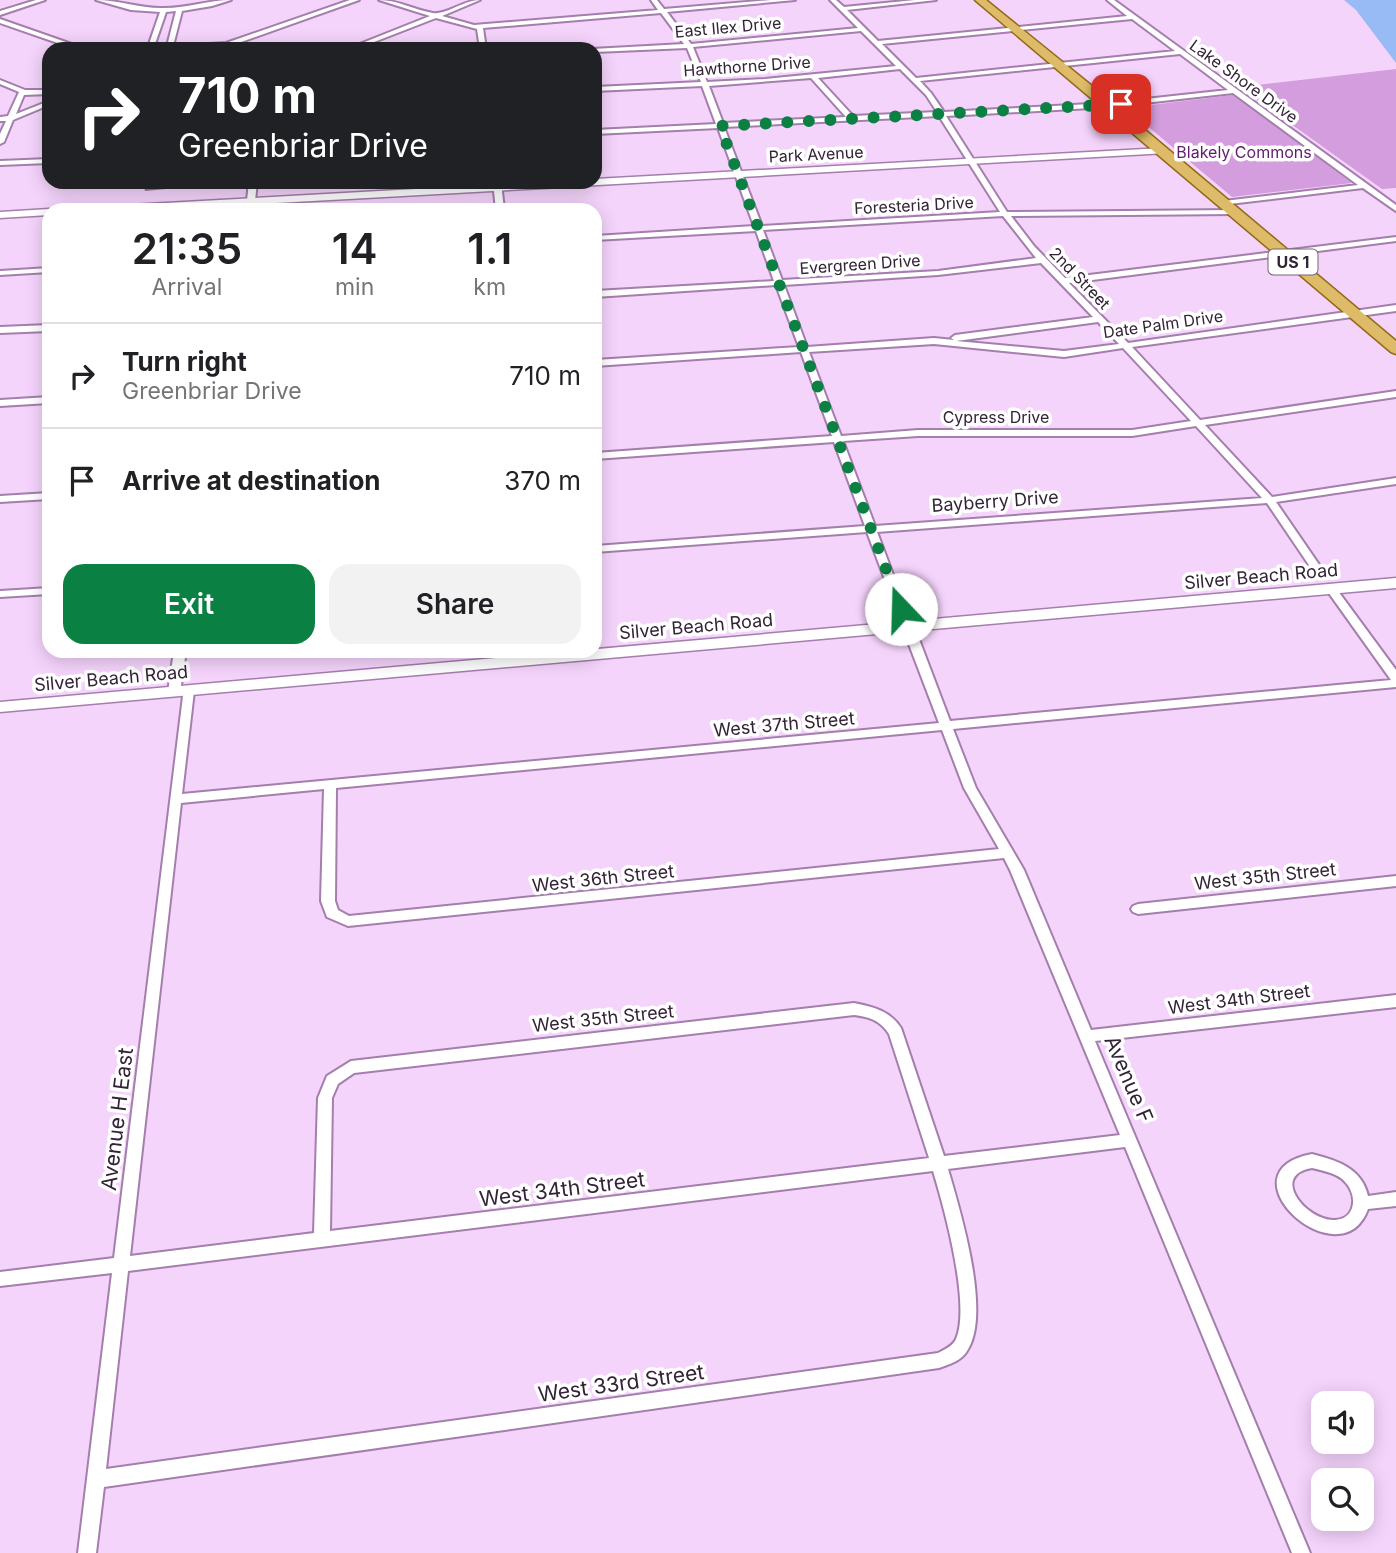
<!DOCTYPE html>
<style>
body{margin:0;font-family:Inter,sans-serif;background:#f2f2f2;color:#202124;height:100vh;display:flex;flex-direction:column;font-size:26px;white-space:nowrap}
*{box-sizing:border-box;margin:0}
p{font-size:23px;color:#757577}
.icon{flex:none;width:38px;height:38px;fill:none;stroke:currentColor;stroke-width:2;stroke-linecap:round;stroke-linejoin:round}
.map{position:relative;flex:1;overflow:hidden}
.side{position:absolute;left:42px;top:203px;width:560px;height:455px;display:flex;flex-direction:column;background:#fff;border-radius:21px;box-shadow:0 4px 18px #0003}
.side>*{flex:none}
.top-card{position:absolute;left:42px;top:42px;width:560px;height:147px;border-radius:21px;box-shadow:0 4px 18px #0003;background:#202124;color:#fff;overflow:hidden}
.buttons{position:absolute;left:1311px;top:1391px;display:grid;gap:14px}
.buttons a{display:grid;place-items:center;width:63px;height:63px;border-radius:14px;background:#fff;box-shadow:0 4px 18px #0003;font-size:35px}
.pin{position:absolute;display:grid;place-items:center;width:60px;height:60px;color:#fff;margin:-30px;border-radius:14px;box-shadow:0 4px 10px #0006}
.me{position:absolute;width:77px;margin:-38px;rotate:339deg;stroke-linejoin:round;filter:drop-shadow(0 0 5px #0008)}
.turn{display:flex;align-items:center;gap:24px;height:147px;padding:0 21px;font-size:32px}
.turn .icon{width:91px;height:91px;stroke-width:2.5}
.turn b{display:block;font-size:49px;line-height:60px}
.eta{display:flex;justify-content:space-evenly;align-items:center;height:119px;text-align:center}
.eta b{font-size:42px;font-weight:600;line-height:49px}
.button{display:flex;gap:14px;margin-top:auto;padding:14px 21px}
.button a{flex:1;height:80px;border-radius:21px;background:#0b8043;color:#fff;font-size:28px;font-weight:600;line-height:80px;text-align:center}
.button a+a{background:#f2f2f2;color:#202124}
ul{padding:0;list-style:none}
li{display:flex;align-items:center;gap:21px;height:105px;padding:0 21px;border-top:2px solid #e0e0e0}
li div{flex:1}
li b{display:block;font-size:26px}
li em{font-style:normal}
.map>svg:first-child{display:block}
.green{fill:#d39dde}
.water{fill:#98bbf5}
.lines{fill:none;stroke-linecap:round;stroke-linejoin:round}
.street-casing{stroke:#a47eac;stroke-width:4}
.secondary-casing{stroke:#a47eac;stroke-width:3}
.primary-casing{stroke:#936916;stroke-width:3}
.street{fill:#fff;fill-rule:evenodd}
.secondary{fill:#fff;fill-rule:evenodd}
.primary{fill:#ddbb69;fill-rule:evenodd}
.shaded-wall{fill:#a76f94}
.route{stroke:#0b8043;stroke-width:12;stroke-dasharray:0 21.6}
.labels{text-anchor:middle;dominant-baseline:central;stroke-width:7;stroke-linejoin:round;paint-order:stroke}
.far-street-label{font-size:16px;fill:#332336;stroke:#fff}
.far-park-label{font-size:16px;fill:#611c6f;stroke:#fff}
.shield{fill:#fff;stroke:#706572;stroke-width:2}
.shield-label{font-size:16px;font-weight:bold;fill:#332336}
.street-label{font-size:18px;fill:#332336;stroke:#fff}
.near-street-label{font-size:21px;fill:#332336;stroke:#fff}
</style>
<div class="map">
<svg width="1396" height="1553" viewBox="0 0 1396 1553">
<rect width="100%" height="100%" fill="#f5d4fc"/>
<path class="green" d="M1396 69V188L1382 189 1239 87Z
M1233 95 1238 97 1352 183 1232 197 1126 108Z"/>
<path class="water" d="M1344 0H1396V63L1356 10Z"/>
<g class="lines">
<g class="street-casing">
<path id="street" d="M36 0H45L0 15V11Z
M96 0C118 0 139 8 161 8 185 9 208 0 231 0L212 6 182 11 173 46 226 43 350 0H359L227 47 139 49 148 47 160 12 131 10ZM176 11 167 46 154 47 166 12Z
M379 0C398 0 414 10 433 13 446 15 464 0 480 0L442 16 474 25 658 10 651 0H657L664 9 771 0H795L667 12 691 44 858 28 830 0H836L844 7 915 0H936L847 10 878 41 1127 16 1107 0H1114L1396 205V211L1363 188 1221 205V201H1224L1358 185 1233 93 1109 107 946 116 1007 212 1235 210 1239 212 1235 214 1011 216 1034 246 1065 278 1396 237V241L1069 283 1128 343 1396 305V311L1132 347 1200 420 1396 391V397L1205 425 1272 497 1396 478V484L1276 502 1322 569 1317 572 1313 571 1267 503 877 532 906 609 901 612 896 609 867 532 595 552V546L865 526 834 442 595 459V453L832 436 801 352 595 366V360L799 347 776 285 595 297V291L774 281 756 231 595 240V236L754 226 718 128 595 134V130L716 124 702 86 595 91V87L701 82 687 48 595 52V49H592L684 44 661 13 483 28 486 49H480L477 29 436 18 356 49H347L430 16ZM1132 19 1175 51 916 78 882 44ZM861 31 896 66 765 79 707 82 693 47ZM1180 54 1228 90 1109 103 944 112 931 93 920 81ZM900 69 926 95 937 112 853 116 818 78ZM811 78 846 117 723 123 709 86ZM939 116 1000 212 762 226 724 127ZM1003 216 1036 258 938 271 782 280 763 230ZM1041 263 1093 317 955 335 951 338 954 340 934 338 807 347 784 285 938 275ZM1098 322 1119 344 1064 351 956 341ZM934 344 1064 357 1123 348 1191 421 1132 430H918L841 436 809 352ZM1196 426 1262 498 875 526 843 441 918 436H1132Z
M0 19 83 48 84 49H75L0 23Z
M0 80 25 90H49V94L24 95 16 114 49 101V105L13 120 4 142 0 144V134L6 121H0V117L8 116 19 92 0 84Z
M49 159V163L0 165V161Z
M249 182H257L254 210H246Z
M493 182H501L504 210H496Z
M49 268V272L0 275V271Z
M49 325V331L0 333V327Z
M49 397V403L0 406V400Z
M49 493V499L0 502V496Z
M1331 586 1335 587 1396 670V687L953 729 976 788 1024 870 1091 1030 1396 995V1007L1095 1041 1310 1553H1292L1125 1147 948 1169C960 1210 992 1314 967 1351 961 1361 950 1364 939 1368L104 1487 96 1553H78L112 1273 0 1286V1272L114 1258 184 688H192L194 691 182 794 939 723 902 626 908 623 914 626 950 721 1391 680 1326 589ZM942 730 964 788 999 849 349 916 338 910 335 901 336 788ZM324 789 321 901 327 917 348 926 1004 858 1010 870 1120 1135 944 1156 901 1028C890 1011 874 1007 854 1003L351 1061 327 1076 318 1098 314 1233 130 1256 181 803ZM854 1015C869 1017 880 1020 889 1034L929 1158 330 1231 332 1098 338 1084 354 1073ZM933 1171C944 1207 971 1305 956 1339 953 1346 944 1350 938 1353L106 1469 128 1271Z
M49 588V594L0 597V591Z
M174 651H186L180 692 174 696 168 692Z
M1396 876V886L1138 914 1133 912 1131 909 1133 906 1138 904Z
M1312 1154C1336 1160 1362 1168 1368 1196L1396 1192V1206L1368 1209C1341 1283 1217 1172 1312 1154ZM1312 1168C1324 1171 1338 1173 1346 1183 1358 1197 1355 1219 1335 1220 1306 1221 1269 1175 1312 1168Z"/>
</g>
<g class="secondary-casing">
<path id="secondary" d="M1163 148 1168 151 1167 153 152 210H88L93 207 543 182H595V179Z
M49 209 53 210H49V215L0 218V212Z
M1396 578V588L0 712V702Z"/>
</g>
<g class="primary-casing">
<path id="primary" d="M975 0H986L1113 103 1396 341V354L1391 352Z"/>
</g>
<use href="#street" class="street"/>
<use href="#secondary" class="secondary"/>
<use href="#primary" class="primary"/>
</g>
<path class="shaded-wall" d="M143 182H188L187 187 145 191Z"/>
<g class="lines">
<path class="route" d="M901 609 720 126 1121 104"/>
</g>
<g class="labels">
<g class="far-street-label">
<text transform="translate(728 27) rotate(-5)">East Ilex Drive</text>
<text transform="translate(747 66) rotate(-4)">Hawthorne Drive</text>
<text transform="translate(1244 81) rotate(36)">Lake Shore Drive</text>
<text transform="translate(816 154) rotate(-3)">Park Avenue</text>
<text transform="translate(914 205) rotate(-3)">Foresteria Drive</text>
<text transform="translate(860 264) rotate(-4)">Evergreen Drive</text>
<text transform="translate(1080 278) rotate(46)">2nd Street</text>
<text transform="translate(1163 324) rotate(-8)">Date Palm Drive</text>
<text x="996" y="417">Cypress Drive</text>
</g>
<g class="far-park-label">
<text x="1244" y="152">Blakely Commons</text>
</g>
<rect class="shield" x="1268.5" y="249.5" width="49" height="25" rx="5"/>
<g class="shield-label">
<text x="1293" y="262">US 1</text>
</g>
<g class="street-label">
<text transform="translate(995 501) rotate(-4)">Bayberry Drive</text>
<text transform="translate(1261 576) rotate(-5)">Silver Beach Road</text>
<text transform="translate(696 626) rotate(-5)">Silver Beach Road</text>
<text transform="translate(111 678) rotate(-5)">Silver Beach Road</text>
<text transform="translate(784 724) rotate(-5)">West 37th Street</text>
<text transform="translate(1265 876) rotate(-6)">West 35th Street</text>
<text transform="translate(603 878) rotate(-6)">West 36th Street</text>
<text transform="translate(1239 999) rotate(-7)">West 34th Street</text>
<text transform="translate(603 1018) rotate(-6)">West 35th Street</text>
</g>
<g class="near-street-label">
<text transform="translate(1129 1079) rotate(67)">Avenue F</text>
<text transform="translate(117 1119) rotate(-83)">Avenue H East</text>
<text transform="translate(562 1189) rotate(-7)">West 34th Street</text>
<text transform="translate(621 1383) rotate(-8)">West 33rd Street</text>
</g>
</g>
</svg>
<div class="buttons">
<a><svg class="icon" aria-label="sound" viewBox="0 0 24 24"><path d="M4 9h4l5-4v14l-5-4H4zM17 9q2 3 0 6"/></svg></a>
<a><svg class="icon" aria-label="search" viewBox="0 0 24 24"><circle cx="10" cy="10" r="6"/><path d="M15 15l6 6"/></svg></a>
</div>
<div class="pin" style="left:1121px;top:104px;background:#d93025"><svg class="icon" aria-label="arrive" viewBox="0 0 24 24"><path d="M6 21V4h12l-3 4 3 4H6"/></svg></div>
<svg class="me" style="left:901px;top:609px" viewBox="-20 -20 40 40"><circle r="19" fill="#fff"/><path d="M0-13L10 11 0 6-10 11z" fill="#0b8043"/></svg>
<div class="top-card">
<div class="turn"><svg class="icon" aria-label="right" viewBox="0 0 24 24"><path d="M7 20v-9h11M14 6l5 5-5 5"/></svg><div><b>710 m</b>Greenbriar Drive</div></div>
</div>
<section class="side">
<div class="eta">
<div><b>21:35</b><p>Arrival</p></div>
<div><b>14</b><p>min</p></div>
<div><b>1.1</b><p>km</p></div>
</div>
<ul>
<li><svg class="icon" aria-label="right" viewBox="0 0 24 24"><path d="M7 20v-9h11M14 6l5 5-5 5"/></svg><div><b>Turn right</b><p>Greenbriar Drive</p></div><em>710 m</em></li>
<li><svg class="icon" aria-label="arrive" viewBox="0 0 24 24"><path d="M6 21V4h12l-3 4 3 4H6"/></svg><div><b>Arrive at destination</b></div><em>370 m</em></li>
</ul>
<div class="button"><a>Exit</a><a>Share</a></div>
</section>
</div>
